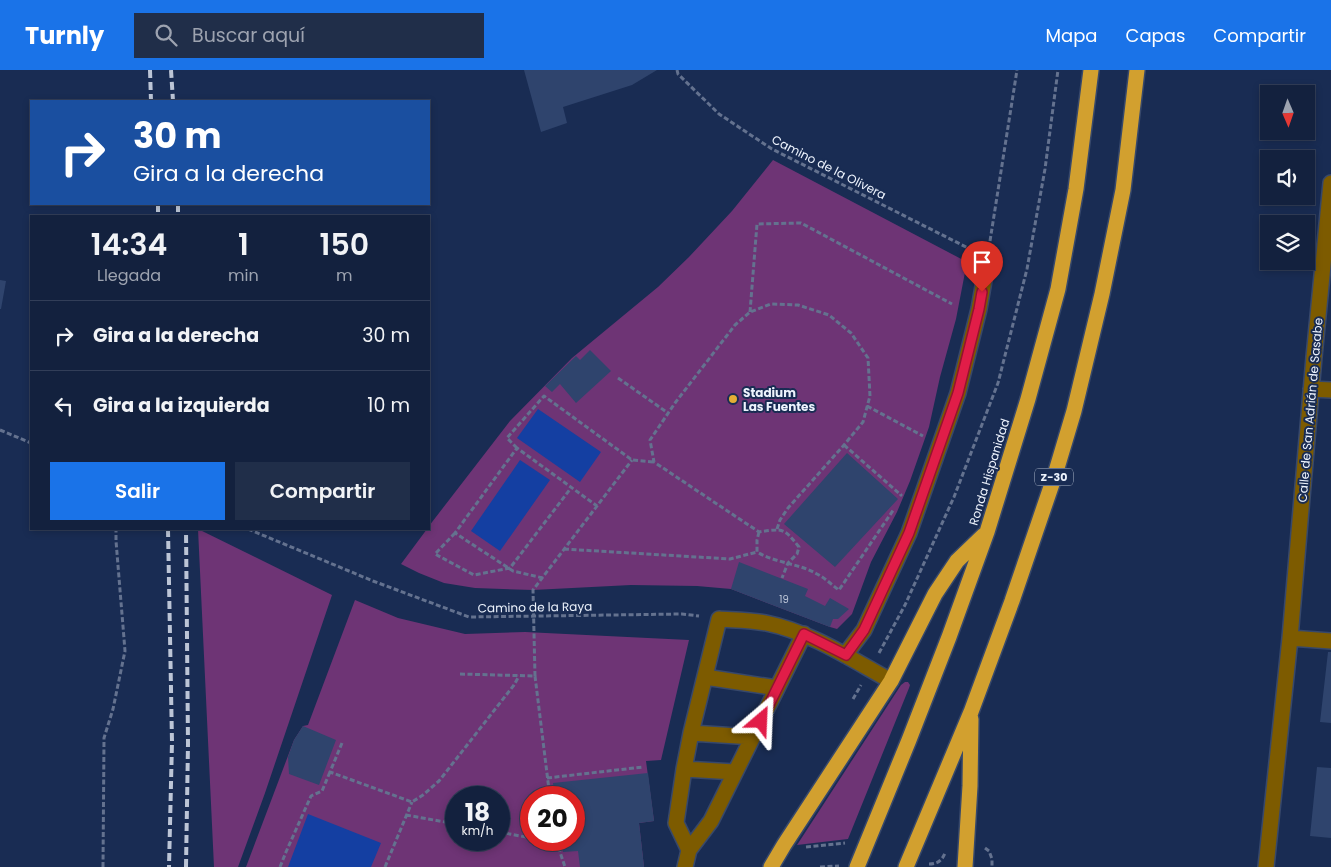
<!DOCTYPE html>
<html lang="es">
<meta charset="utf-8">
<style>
body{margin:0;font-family:Poppins,sans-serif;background:#202e49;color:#f1f3f6;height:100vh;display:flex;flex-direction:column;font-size:19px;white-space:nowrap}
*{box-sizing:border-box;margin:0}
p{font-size:16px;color:#9da3b0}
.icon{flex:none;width:28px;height:28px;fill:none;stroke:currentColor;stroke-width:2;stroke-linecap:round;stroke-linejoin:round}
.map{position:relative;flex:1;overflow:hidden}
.sheet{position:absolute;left:30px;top:145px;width:400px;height:315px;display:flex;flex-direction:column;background:#13213e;border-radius:0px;box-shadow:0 2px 8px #0003,0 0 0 1px #323e58}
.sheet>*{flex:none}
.hud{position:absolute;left:30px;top:30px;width:400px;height:105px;border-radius:0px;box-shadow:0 2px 8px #0003,0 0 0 1px #323e58;background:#1a4fa0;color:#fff;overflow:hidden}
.needle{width:32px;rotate:178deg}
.tools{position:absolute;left:1260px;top:15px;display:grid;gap:10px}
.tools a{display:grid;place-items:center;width:55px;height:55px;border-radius:0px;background:#13213e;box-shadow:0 2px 8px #0003,0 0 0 1px #323e58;font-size:25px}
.speed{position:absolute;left:445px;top:716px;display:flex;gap:10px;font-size:25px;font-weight:700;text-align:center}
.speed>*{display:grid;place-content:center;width:65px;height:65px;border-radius:50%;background:#13213e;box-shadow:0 2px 8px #0003,0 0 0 1px #323e58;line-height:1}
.speed small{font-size:12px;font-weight:400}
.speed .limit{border:8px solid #d22;background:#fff;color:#111}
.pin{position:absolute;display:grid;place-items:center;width:42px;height:42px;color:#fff;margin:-51px -21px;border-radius:50% 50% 50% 0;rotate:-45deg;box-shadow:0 0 5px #0007}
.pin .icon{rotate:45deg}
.me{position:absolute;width:55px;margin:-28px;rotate:26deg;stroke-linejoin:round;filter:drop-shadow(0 0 4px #0008)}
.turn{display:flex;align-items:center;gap:18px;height:105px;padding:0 20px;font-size:22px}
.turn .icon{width:65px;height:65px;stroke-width:2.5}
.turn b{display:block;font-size:35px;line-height:42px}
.eta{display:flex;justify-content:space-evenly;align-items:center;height:85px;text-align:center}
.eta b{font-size:30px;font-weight:600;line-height:35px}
.primary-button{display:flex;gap:10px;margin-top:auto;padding:10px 20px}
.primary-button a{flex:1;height:58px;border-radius:0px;background:#1a73e8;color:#fff;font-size:20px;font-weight:600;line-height:58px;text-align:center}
.primary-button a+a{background:#202e49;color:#f1f3f6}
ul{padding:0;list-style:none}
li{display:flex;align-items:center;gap:15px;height:70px;padding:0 20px;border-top:1px solid #323e58}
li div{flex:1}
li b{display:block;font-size:19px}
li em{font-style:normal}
header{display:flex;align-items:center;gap:30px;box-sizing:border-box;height:70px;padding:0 25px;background:#1a73e8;color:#fff}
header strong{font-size:24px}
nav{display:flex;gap:28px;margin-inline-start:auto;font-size:18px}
.search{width:350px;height:45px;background:#202e49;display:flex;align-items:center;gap:12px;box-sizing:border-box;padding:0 18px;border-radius:0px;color:#9da3b0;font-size:19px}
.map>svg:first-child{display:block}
.green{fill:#6e3475;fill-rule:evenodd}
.water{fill:#143fa2}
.building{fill:#2f446d}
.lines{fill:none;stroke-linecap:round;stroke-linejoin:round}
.minor-casing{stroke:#37486b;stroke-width:18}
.highway-casing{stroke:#37486b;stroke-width:18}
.path{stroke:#64728f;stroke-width:3;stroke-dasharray:5 2.5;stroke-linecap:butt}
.minor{stroke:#7d5b00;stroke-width:15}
.highway{stroke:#d2a02f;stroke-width:15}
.rail{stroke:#bcc5d6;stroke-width:4;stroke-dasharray:8 4;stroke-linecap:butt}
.route-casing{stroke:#92132f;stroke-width:12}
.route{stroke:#e11d48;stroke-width:9}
.poi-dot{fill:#e4ae35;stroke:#192c53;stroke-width:2}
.labels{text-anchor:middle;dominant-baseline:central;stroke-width:4;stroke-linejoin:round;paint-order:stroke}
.number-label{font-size:10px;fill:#bec7d9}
.shield{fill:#192c53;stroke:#adb7ca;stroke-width:1}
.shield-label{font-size:11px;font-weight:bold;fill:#edf3fd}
.street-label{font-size:12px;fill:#edf3fd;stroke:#192c53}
.poi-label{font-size:12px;font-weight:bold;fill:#edf3fd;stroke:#192c53;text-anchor:start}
</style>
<header>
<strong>Turnly</strong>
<div class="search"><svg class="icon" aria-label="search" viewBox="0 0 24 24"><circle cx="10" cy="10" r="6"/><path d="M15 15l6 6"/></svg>Buscar aquí</div>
<nav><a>Mapa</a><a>Capas</a><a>Compartir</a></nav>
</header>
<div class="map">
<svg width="1331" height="797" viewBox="0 0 1331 797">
<rect width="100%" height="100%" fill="#192c53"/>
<path class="green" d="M773 90 967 192 956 249 940 307 929 357 910 411 897 442 871 492 852 544 837 559 830 557 731 519 697 516 631 515 533 520 475 518 444 513 419 503 401 494 427 459H429V456L510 351 572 288 658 217 689 187 732 141Z
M198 459 332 525 265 723 238 797H214Z
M355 530 398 548 465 564 525 562 689 570 661 690 646 691 654 751 639 753 644 797H246L294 670 303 656 308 655ZM456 728H499V770H456ZM531 728H574V770H531Z
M905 612H908L910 615 909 618 848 769 797 775 901 615Z"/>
<path class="water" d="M538 339 601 382 580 412 517 368Z
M520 390 550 410 500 481 471 461Z
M308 744 381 773 371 797H288Z"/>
<path class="building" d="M524 0H657L632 15 563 37 567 53 541 62Z
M0 210 6 211 1 239H0Z
M590 280 611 301 576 333 560 314 552 322 545 316 576 286 580 290Z
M847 383 898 429 835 497 784 454Z
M739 492 808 519 805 526 825 536 830 528 849 539 838 549H833L830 557 731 519Z
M1328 582H1331V653L1320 652Z
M303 656 336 670 319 715 289 704 288 687 294 670Z
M1317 697 1331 698V768L1310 766Z
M648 703 654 751 639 753 644 797H580L578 781 563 782 561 770H574V728H555L553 713Z"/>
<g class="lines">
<g class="minor-casing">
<path id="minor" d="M1311 319 1331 320
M1290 568 1331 571
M845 585 864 560 909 463 958 323 979 239 988 188
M705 607 777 618
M691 663 753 667
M684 699 735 702
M689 780 676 753 684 699 691 663 719 549C734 550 751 550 766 553 811 562 851 589 891 611
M685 797 689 780 711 751 804 564
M1266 797 1290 568 1314 287 1331 113"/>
</g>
<g class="highway-casing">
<path id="highway" d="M771 797 784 775 891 611 935 524 957 491 984 465
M857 797 909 670 949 567 987 462 1028 329 1058 219 1076 119 1091 0
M906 797 971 642 1012 531 1054 408 1074 341 1102 224 1123 120 1137 0
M965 797 970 716 971 649"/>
</g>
<path class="path" d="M677 0 678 4 719 44 772 79 970 179
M990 171 1017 0
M750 242 757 154 801 153 952 234
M618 308 668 343
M867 336 923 366
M0 360 31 373
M844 375 901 425 900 426
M517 378 507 368 544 326 632 390 654 392
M248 459 373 511 469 547 682 544 699 546
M777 459 780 450 788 438 844 375 863 352 870 326 868 288 851 263 829 245 798 235 771 234 750 242 735 255 675 333 650 370 654 392 759 462C783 458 784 458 799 477L797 484 788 493 782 508
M759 462 757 470V482C775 493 798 493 817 504 825 508 832 515 839 520L894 439
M455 463 435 484 474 505 510 498 571 418
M564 479 730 489 757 482
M543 508 513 501 455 463 517 378 597 436
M879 583 905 535 954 427 998 313 1027 199 1045 99 1058 0
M460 604 535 606 533 520 632 390
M535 606 550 728
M853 629 861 615
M342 673 330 702 412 732 423 725 439 711 514 615 519 606
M547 708 643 697
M406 745 456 754
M499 762 531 768
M556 770 565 797
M806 777 845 773
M985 778 989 781 992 789V797
M929 794C937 794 942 791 945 783
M103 797 104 668 113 639 125 581 116 471V459
M280 797 286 782 311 726 322 721 330 702
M385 797 412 732
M820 797 839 796"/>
<use href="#minor" class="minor"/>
<use href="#highway" class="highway"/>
<path class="rail" d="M150 0 151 31
M171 0 173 31
M158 134V146
M178 134V146
M168 459 172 672 169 797
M186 797 188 674 186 459"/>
</g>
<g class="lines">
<g class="route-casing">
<path id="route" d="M761 651 804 564 846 585 864 560 909 463 958 323 979 239 982 222"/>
</g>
<use href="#route" class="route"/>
</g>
<circle class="poi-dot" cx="733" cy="329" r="5"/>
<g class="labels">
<g class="number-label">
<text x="784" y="529">19</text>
</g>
<rect class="shield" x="1035" y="398.5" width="38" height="17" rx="4"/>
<g class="shield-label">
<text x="1054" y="407">Z-30</text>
</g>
<g class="street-label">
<text transform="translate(829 97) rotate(27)">Camino de la Olivera</text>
<text transform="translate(1310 340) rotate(-85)">Calle de San Adrián de Sasabe</text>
<text transform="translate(989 402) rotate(-73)">Ronda Hispanidad</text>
<text transform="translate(535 537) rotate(-1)">Camino de la Raya</text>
</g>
<g class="poi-label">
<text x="743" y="322">Stadium<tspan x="743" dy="14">Las Fuentes</tspan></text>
</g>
</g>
</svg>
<div class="tools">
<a><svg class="needle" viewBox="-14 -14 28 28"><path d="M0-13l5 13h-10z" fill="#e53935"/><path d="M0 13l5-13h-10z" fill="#9da3b0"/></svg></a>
<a><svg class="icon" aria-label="sound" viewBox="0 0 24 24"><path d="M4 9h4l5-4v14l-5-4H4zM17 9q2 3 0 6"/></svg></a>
<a><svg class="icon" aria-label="layers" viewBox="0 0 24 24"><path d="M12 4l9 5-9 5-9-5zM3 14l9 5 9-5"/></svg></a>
</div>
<div class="speed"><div>18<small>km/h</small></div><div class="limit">20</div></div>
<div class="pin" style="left:982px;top:222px;background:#d93025"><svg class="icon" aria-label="arrive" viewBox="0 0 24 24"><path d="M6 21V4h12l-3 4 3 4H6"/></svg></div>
<svg class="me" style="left:761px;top:651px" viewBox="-20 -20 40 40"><path d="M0-17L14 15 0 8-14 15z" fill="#e11d48" stroke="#fff" stroke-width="4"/></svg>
<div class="hud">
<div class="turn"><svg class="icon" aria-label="right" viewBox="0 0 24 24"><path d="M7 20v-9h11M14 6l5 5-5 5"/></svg><div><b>30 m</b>Gira a la derecha</div></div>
</div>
<section class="sheet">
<div class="eta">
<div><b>14:34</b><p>Llegada</p></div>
<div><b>1</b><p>min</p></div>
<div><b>150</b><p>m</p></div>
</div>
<ul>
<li><svg class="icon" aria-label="right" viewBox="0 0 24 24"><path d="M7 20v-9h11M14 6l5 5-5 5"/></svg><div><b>Gira a la derecha</b></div><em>30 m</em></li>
<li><svg class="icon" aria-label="left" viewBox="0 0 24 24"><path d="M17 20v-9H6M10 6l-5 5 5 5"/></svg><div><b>Gira a la izquierda</b></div><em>10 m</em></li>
</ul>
<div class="primary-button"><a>Salir</a><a>Compartir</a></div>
</section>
</div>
